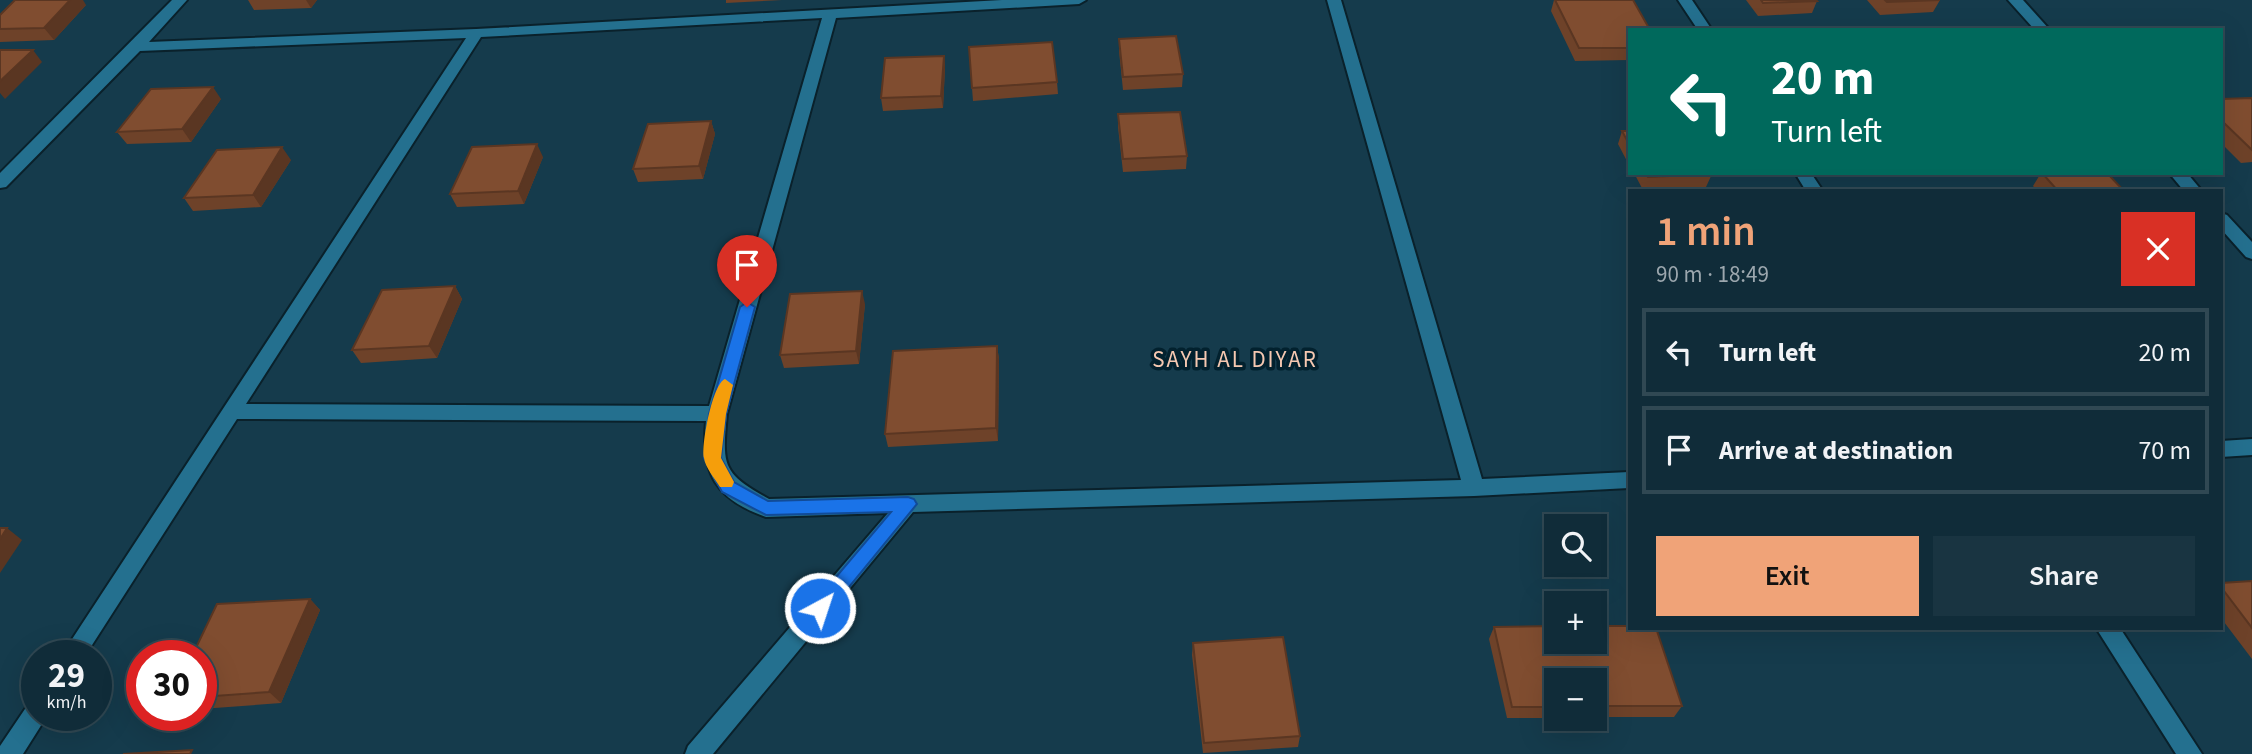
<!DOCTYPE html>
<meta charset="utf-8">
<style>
body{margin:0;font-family:"Source Sans 3",sans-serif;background:#193441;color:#f1f3f6;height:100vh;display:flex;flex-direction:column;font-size:26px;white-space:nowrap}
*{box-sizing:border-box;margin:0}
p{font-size:23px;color:#9ca7ae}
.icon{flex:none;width:38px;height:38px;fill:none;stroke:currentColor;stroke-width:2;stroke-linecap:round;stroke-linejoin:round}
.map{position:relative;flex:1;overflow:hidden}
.side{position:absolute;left:1628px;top:189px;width:595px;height:441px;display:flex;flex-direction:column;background:#102c39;border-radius:0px;box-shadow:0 7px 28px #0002,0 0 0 2px #304853}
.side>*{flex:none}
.top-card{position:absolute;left:1628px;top:28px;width:595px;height:147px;border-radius:0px;box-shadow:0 7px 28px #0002,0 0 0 2px #304853;background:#00695c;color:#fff;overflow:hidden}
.fabs{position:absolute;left:1544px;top:514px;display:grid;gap:14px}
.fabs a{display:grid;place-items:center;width:63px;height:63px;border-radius:0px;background:#102c39;box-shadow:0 7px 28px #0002,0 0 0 2px #304853;font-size:35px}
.speed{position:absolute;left:21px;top:640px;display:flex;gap:14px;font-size:35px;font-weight:700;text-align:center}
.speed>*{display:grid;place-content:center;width:91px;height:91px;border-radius:50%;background:#102c39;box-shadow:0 7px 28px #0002,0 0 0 2px #304853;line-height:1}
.speed small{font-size:18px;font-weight:400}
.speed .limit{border:10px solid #d22;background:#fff;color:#111}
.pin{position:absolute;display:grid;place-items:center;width:60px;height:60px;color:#fff;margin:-72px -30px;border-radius:50% 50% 50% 0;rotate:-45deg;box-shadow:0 0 7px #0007}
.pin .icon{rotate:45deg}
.me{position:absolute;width:77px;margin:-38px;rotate:40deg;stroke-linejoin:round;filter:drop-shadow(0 0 5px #0008)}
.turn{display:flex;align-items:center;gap:24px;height:147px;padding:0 28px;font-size:32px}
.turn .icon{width:91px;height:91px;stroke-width:2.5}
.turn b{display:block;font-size:49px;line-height:60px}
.round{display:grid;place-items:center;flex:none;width:74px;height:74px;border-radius:0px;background:#193441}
.summary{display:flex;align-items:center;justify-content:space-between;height:119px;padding:0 28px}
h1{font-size:42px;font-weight:600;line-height:52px;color:#f0a378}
.primary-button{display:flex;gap:14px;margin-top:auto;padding:14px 28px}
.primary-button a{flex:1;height:80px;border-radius:0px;background:#f0a378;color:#111;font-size:28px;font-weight:600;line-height:80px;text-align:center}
.primary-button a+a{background:#193441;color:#f1f3f6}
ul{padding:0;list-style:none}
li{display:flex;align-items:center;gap:21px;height:88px;margin:0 14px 10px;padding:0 14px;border:4px solid #304853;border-radius:0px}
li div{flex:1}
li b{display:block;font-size:26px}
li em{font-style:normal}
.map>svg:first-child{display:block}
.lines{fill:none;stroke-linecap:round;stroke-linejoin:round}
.minor-casing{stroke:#0a212b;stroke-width:4}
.minor{fill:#24708f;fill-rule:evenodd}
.wall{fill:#6e4229}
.shaded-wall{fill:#5a3622}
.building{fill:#804d30;stroke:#5a3622;stroke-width:2}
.route{fill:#1a73e8;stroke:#114b97;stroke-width:2}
.slow{fill:#f59e0b}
.labels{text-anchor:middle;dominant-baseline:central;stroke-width:7;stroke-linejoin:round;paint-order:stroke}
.neighbourhood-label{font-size:23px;letter-spacing:2px;fill:#f5c8b1;stroke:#02212e}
</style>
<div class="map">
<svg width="2252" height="754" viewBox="0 0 2252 754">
<rect width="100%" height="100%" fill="#153b4c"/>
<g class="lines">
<g class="minor-casing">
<path id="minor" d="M172 0H187L149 42 476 29 1002 0H1086L1079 4 836 18 727 414C722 466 722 473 769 499L1461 480 1327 0H1341L1482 479 1629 472V488L1474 496 913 512 713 754H685L688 746 888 513 766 517C715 499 701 473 706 421L237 419 85 656H61L466 38 140 51 6 187 0 188V173ZM822 18 709 406 246 404 481 37Z
M1678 0H1692L1712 30H1698Z
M2008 0H2023L2050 30H2035Z
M1795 173H1811L1823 191H1806Z
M2169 173H2187L2202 191H2184Z
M2221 213 2227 215 2252 242V259L2246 257 2221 229Z
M2252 439V455L2221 457V441Z
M2096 628H2120L2202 754H2176Z
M37 700V716H47L23 754H0V746L29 703Z"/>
</g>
<use href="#minor" class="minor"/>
</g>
<path class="wall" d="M248 0H317L311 8 254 10Z
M726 0H782L726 3Z
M1554 0H1633L1629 30V60L1575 61 1551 11Z
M1746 0H1816L1817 1 1812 13 1758 16Z
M1867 0H1940L1933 12 1880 15Z
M86 5 54 40 0 42V15Z
M1119 39 1183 74 1182 87 1123 90 1119 51Z
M944 56 945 68 943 108 883 111 881 98Z
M1057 82 1058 94 973 101 972 88Z
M2252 98V162L2241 163 2221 143V99Z
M221 99 191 142 127 144 117 132Z
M1118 114 1187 156 1186 169 1123 172 1118 127Z
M711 121 715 134 703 179 638 182 633 169Z
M1622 131H1629V165L1618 144Z
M543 157 524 204 457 207 450 194Z
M291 160 261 207 193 211 184 198Z
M1634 173H1711L1712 174 1706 187 1643 190Z
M2041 173 2124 191H2037L2033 186Z
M455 286 462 299 437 358 361 363 352 350Z
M865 304 859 364 784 368 780 355Z
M997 346 999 359 998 441 888 447 885 434Z
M2252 581V659L2221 618V583Z
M310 599 320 610 281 703 201 709V656Z
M1494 627 1682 706 1674 717H1594V681H1556V718H1507L1489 639Z
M1193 643 1300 736 1298 747 1203 753 1192 655Z"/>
<path class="shaded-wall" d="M70 0H83L86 5 54 40 44 28Z
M306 0H317L311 8Z
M33 50 42 62 5 99 0 93V81Z
M944 56 945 68 943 108 941 96Z
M213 87 221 99 191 142 182 129Z
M711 121 715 134 703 179 699 166Z
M537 144 543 157 524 204 518 191Z
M282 147 291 160 261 207 253 195Z
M455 286 462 299 437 358 429 346Z
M862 291 865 304 859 364 856 351Z
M997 346 999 359 998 441 996 428Z
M7 528 22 540 0 573V539Z
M310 599 320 610 281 703 269 692Z"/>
<path class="building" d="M15 0H70L44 28 0 29V15Z
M1555 0H1633L1650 30H1629V48H1579Z
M1761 0H1816L1817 1 1763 3Z
M1885 0H1940L1887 2Z
M1176 36 1183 74 1123 77 1119 39Z
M1052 42 1057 82 972 88 969 47Z
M0 50H33L0 81Z
M944 56 941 96 881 98 885 58Z
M213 87 182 129 117 132 151 89Z
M2252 98V150L2221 120V99Z
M1180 112 1187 156 1123 159 1118 114Z
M711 121 699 166 633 169 648 124Z
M1622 131H1629V144Z
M537 144 518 191 450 194 472 147Z
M282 147 253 195 184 198 217 150Z
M1646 173H1711L1712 174 1648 177Z
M2042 173H2107L2124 191H2058Z
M455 286 429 346 352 350 382 290Z
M862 291 856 351 780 355 790 294Z
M997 346 996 428 885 434 893 351Z
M0 528H7L0 539Z
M2252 581V628L2221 587V583Z
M310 599 269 692 201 697V656H192L217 604Z
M1556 626V642H1594V626H1629V628H1656L1682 706H1594V681H1556V707H1512L1494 627Z
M1283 637 1300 736 1204 743 1193 643Z
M192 750 190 754H123Z"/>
<path class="route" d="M747 302 755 307 726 414 721 458 734 482 768 501 908 497 914 499 917 504 827 614 820 616 814 614 811 608 814 603 891 512 766 515 722 492 704 458 709 414 740 307Z"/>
<path class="slow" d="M725 379 733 385 726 414 721 458 734 482 732 487H720C715 479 705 467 704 458 701 444 713 383 725 379Z"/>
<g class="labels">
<g class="neighbourhood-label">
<text x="1235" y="359">SAYH AL DIYAR</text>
</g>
</g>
</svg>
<div class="fabs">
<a><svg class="icon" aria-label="search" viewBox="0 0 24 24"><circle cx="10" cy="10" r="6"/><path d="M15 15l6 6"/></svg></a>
<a>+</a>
<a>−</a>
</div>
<div class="speed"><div>29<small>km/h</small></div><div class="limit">30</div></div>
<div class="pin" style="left:747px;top:307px;background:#d93025"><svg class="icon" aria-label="arrive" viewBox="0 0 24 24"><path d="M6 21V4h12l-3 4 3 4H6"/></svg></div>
<svg class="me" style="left:820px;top:608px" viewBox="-20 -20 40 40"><circle r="17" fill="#1a73e8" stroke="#fff" stroke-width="3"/><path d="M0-11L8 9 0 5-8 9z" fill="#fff"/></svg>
<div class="top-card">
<div class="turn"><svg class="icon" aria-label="left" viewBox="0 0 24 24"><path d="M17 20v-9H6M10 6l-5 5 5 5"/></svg><div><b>20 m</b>Turn left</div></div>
</div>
<section class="side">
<div class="summary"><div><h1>1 min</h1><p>90 m · 18:49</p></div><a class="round" style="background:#d93025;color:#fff"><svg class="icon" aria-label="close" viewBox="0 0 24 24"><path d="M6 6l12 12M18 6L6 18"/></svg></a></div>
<ul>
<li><svg class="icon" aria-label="left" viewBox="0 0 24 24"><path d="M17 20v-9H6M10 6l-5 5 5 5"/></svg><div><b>Turn left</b></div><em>20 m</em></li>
<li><svg class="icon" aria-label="arrive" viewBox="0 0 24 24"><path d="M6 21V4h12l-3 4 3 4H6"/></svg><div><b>Arrive at destination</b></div><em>70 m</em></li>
</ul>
<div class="primary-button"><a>Exit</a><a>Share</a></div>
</section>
</div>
